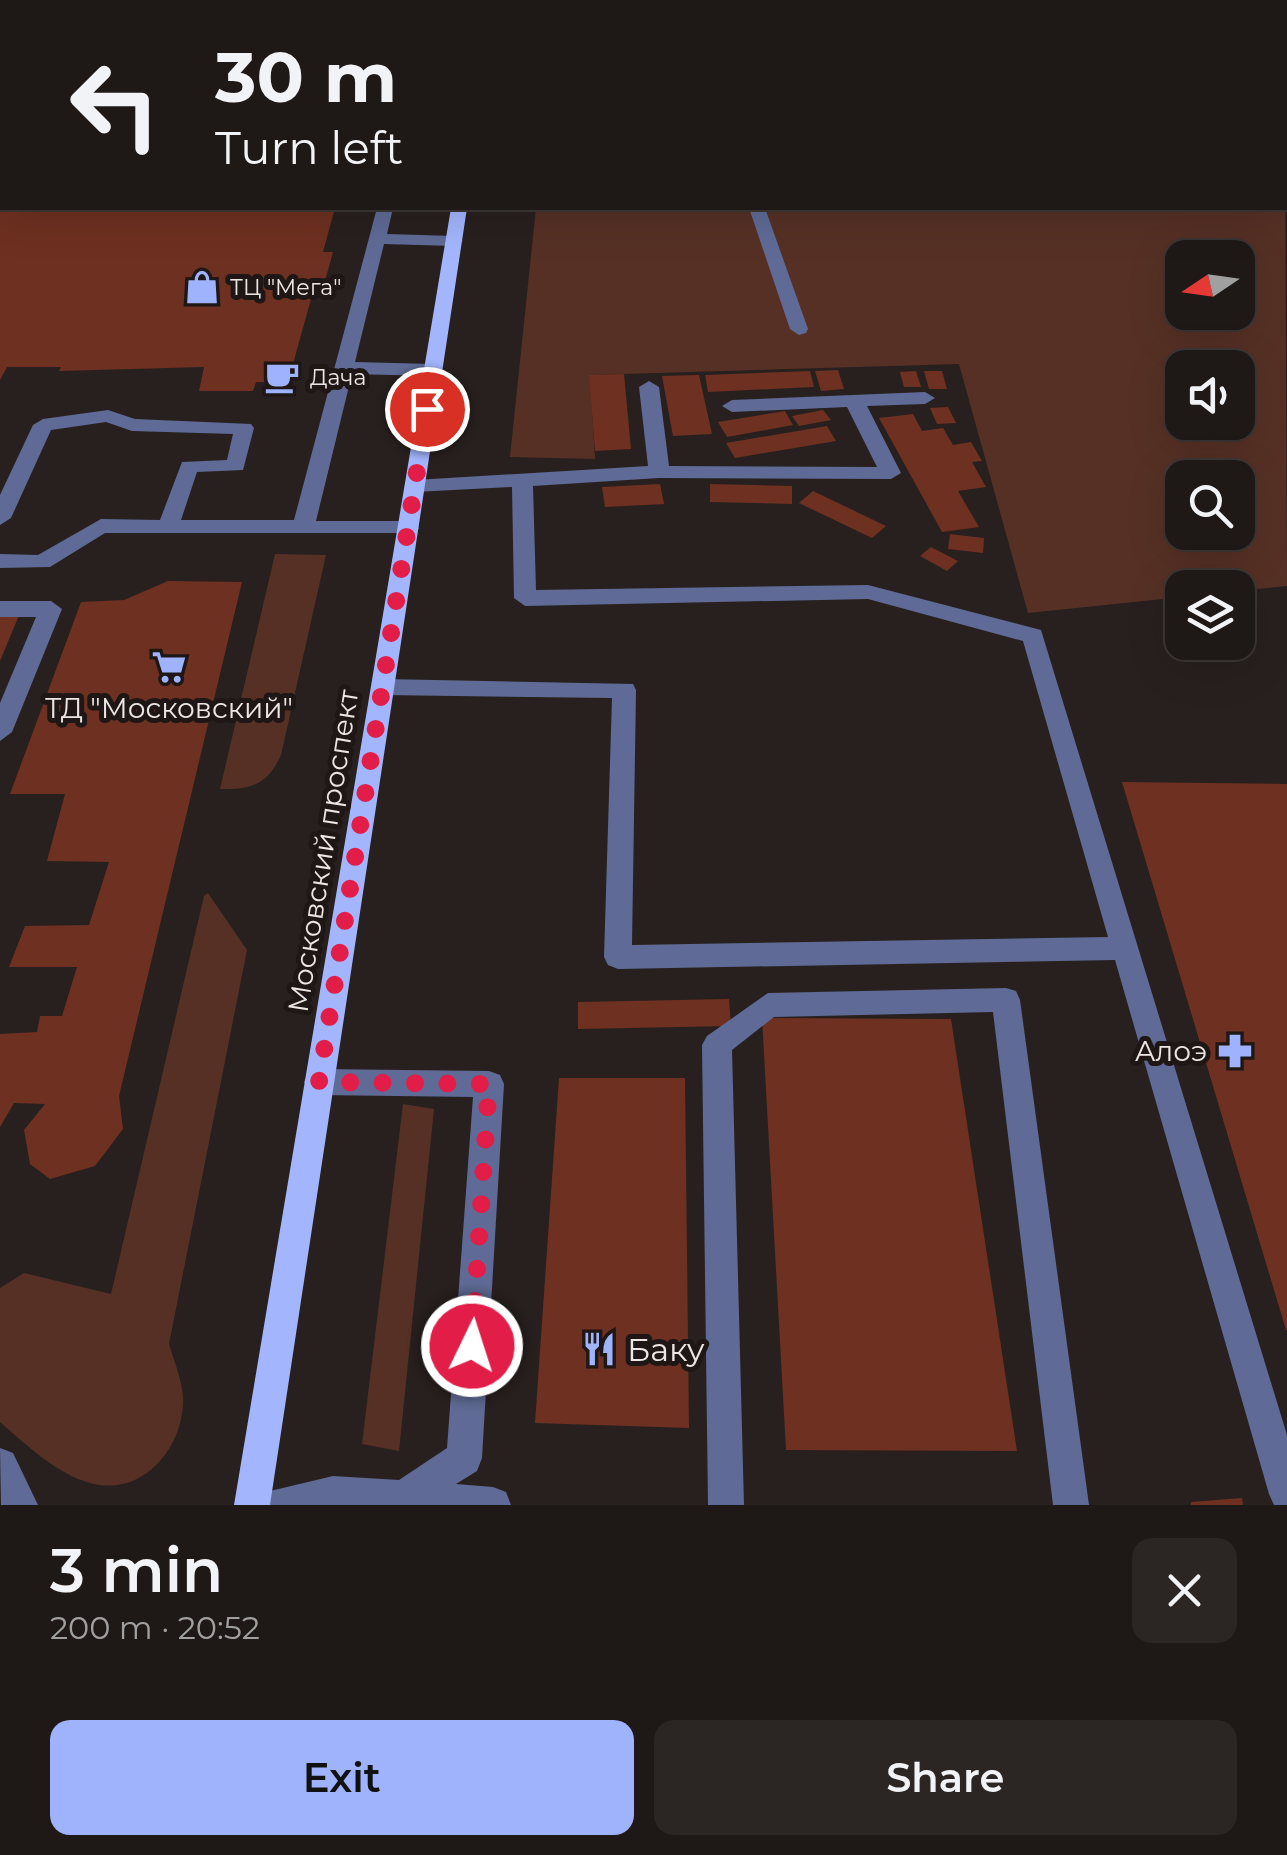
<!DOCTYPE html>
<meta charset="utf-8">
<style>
body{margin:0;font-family:Montserrat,sans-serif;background:#2b2523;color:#f1f3f6;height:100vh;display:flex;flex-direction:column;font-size:38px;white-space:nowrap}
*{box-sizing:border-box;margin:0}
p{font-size:32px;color:#a1a0a1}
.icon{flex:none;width:55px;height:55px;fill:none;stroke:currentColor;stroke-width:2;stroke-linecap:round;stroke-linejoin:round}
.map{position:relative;height:1505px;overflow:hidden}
.drawer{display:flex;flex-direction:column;background:#1e1816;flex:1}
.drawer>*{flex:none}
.banner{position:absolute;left:0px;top:0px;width:1288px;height:210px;box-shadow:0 10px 40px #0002,0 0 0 2px #3c3735;background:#1e1816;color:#f1f3f6;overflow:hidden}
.needle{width:65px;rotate:257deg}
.buttons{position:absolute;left:1165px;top:240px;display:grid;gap:20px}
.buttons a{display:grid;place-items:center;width:90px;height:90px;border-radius:20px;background:#1e1816;box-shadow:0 10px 40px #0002,0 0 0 2px #3c3735;font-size:50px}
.pin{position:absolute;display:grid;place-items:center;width:85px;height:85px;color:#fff;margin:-42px;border:5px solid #fff;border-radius:50%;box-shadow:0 2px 10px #0007}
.me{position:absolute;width:110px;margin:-55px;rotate:4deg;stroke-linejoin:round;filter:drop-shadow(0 0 8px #0008)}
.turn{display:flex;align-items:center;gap:35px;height:210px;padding:0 50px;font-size:45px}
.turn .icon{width:130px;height:130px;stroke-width:2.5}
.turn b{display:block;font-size:70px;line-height:85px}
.round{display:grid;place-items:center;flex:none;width:105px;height:105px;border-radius:20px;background:#2b2523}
.overview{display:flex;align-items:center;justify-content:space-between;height:170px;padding:0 50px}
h1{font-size:60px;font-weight:600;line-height:75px}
.cta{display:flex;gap:20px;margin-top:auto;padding:20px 50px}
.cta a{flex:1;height:115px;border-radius:20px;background:#9fb3fd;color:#111;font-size:40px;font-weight:600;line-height:115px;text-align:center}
.cta a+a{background:#2b2523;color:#f1f3f6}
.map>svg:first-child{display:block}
.green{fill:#563025;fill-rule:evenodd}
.building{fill:#6e3020}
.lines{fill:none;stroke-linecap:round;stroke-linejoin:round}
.minor{fill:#5f6b96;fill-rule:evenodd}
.major{fill:#a3b6fd;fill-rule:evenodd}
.route{stroke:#e11d48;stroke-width:18;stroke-dasharray:0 32.4}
.labels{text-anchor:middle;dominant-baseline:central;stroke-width:10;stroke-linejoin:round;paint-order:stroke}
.far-poi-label{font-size:22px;fill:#ebe6e4;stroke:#1e1715;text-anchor:start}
.poi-label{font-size:28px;fill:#ebe6e4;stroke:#1e1715}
.street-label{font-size:28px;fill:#ebe6e4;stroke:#1e1715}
.near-poi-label{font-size:32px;fill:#ebe6e4;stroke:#1e1715;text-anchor:start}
</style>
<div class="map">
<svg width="1287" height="1505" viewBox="0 0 1287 1505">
<rect width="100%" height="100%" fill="#28201e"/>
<path class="green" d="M1285 145 1287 586 1238 591V588H1182V597L1028 613 959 364 590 375 595 459 510 457 536 208H1285ZM1182 258H1238V312H1182ZM1182 368H1238V422H1182ZM1182 478H1238V532H1182Z
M275 554 326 555 281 755C268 784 252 790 220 789Z
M208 893 247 950 169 1344C174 1361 182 1380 183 1397 185 1445 144 1498 90 1483 57 1474 25 1444 0 1422V1288L24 1273 111 1294 204 896Z
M403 1104 434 1109 399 1451 362 1444Z"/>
<path class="building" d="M0 208H335L323 252H333L325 281H316L288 382H256L253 391H199L204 367 59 371 61 367H7L0 380Z
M838 370 844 389 821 391 815 371Z
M810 371 814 387 708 392 705 375Z
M916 371 921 387H904L900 372Z
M924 371H942L947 389H929Z
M624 374 631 449 595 451 589 375Z
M699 375 712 434 673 436 662 376Z
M948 407 956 423 937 424 930 408Z
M823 410 831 420 799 426 792 416Z
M785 411 793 425 727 437 718 422Z
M913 414 922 431 943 428 953 445 971 442 982 461 972 462 986 487 958 491 979 527 942 532 879 418Z
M827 426 836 441 735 458 726 443Z
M660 484 664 504 605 507 602 487Z
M710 484 792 486V504L710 502Z
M813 491 886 526 872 538 799 503Z
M950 534 984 538 983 553 948 549Z
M931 547 958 561 947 571 920 556Z
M168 581 242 582 119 1096 123 1129 95 1166 50 1179 30 1164 24 1130 45 1104 14 1103 0 1127V1034L37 1032 40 1016H62L77 967H9L25 926 89 925 109 862 47 861 65 794H10L81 602 124 600Z
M0 613H20L0 661Z
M1122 782 1287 784V1330H1286Z
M729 999 731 1026 578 1029V1002Z
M762 1018 951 1019 1017 1451 786 1450Z
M559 1078H685L689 1428 535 1423Z
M1242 1498 1243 1505H1191V1502Z"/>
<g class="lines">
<path class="minor" d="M694 0H708V2H694Z
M804 0H818V2H804Z
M970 0H984L985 2H971Z
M1086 0H1100L1101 2H1087Z
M1231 0H1245L1246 2H1232Z
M1285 67H1287V78H1285Z
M0 78 2 79V87L0 88Z
M377 208H393L387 234 454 236 463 241 454 246 384 244 355 362 433 364 443 370 433 376 352 374 316 521H408L416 523 419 528 416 533H105L50 567 0 568V554L38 555 101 519 160 520 182 462 227 460 233 434 132 431 106 422 51 430 11 518 0 525V495L33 425 43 419 108 410 135 419 251 424 254 428 243 470 197 472 181 520H294Z
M749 208H765L808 329 806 333 799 335 790 329Z
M649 381 659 387 669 466 877 467 847 407 732 412 722 406 732 400 925 392 935 398 925 404 867 406 901 473 891 479 659 478 533 486 536 590 868 585 1041 630 1287 1435V1505H1274L1269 1494 1115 960 618 969 608 965 604 957 612 698 383 695 371 687 383 679 633 684 636 690 632 945 1108 937 1023 641 868 599 525 606 514 598 512 487 415 492 404 486 415 480 648 466 639 387Z
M0 601H51L62 609 12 732 0 741V703L36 617H0Z
M1006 988 1016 991 1020 1000 1089 1505H1053L993 1012 774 1017 732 1050 744 1505H708L702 1045 707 1036 768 993Z
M319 1069 489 1071 500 1075 504 1084 482 1458 477 1471 456 1484 493 1487 506 1492 511 1505H261L266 1492 333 1476 399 1480 447 1448 473 1097 319 1095 308 1091 304 1082 308 1073Z
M0 1448 13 1453 38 1505H1Z"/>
<path class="major" d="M485 0H499V2H485Z
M451 208H467L270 1505H234Z"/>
</g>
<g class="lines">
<path class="route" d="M427 409 319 1082 489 1084 472 1346"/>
</g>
<defs>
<g id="shop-bare" transform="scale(2.7)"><path d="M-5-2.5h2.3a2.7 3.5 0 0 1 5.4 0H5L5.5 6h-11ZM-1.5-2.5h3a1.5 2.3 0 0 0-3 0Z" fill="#9fb3fd" stroke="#1e1715" stroke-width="2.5" paint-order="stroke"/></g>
<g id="cafe-bare" transform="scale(2.7)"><path d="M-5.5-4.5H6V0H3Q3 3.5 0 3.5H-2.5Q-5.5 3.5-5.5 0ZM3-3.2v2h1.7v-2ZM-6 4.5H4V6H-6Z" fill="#9fb3fd" stroke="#1e1715" stroke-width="2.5" paint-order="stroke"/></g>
<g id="supermarket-bare" transform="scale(2.7)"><path d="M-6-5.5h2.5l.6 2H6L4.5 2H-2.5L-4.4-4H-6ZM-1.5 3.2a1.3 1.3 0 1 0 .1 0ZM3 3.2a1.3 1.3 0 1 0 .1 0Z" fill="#9fb3fd" stroke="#1e1715" stroke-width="2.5" paint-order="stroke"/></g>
<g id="pharmacy-bare" transform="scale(2.7)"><path d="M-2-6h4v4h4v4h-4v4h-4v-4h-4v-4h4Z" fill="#9fb3fd" stroke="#1e1715" stroke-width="2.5" paint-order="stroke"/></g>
<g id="restaurant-bare" transform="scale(2.7)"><path d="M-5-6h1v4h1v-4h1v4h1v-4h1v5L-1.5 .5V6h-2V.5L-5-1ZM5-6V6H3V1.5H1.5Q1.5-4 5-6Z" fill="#9fb3fd" stroke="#1e1715" stroke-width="2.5" paint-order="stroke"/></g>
</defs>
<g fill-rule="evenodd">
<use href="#shop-bare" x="202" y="287"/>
<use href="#cafe-bare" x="282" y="377"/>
<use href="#supermarket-bare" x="169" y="667"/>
<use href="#pharmacy-bare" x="1235" y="1051"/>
<use href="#restaurant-bare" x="599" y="1349"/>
</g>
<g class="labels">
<g class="far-poi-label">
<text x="230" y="287">ТЦ "Мега"</text>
<text x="310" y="377">Дача</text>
</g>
<g class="poi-label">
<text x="169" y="708">ТД "Московский"</text>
<text x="1207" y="1051" text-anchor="end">Алоэ</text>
</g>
<g class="street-label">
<text transform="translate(323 851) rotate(-81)">Московский проспект</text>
</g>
<g class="near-poi-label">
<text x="627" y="1349">Баку</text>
</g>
</g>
</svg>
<div class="buttons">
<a><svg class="needle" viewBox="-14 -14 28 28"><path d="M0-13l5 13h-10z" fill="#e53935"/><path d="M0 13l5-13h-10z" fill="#a1a0a1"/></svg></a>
<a><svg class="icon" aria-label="sound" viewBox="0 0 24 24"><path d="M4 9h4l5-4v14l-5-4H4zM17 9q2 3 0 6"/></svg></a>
<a><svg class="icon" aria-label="search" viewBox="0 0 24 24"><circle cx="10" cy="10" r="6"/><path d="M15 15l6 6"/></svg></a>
<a><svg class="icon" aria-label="layers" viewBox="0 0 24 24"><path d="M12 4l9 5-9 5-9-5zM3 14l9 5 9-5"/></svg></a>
</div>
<div class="pin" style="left:427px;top:409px;background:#d93025"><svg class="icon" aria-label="arrive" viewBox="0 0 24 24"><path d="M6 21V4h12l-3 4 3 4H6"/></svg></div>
<svg class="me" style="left:472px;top:1346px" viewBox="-20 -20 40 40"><circle r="17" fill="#e11d48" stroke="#fff" stroke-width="3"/><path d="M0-11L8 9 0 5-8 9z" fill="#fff"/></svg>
<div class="banner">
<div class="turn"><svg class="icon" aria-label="left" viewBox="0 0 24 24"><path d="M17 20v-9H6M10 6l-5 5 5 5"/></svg><div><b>30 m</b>Turn left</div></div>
</div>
</div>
<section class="drawer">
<div class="overview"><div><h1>3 min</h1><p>200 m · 20:52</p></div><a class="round"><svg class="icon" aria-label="close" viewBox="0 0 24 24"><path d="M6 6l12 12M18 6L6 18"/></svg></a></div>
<div class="cta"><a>Exit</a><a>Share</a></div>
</section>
